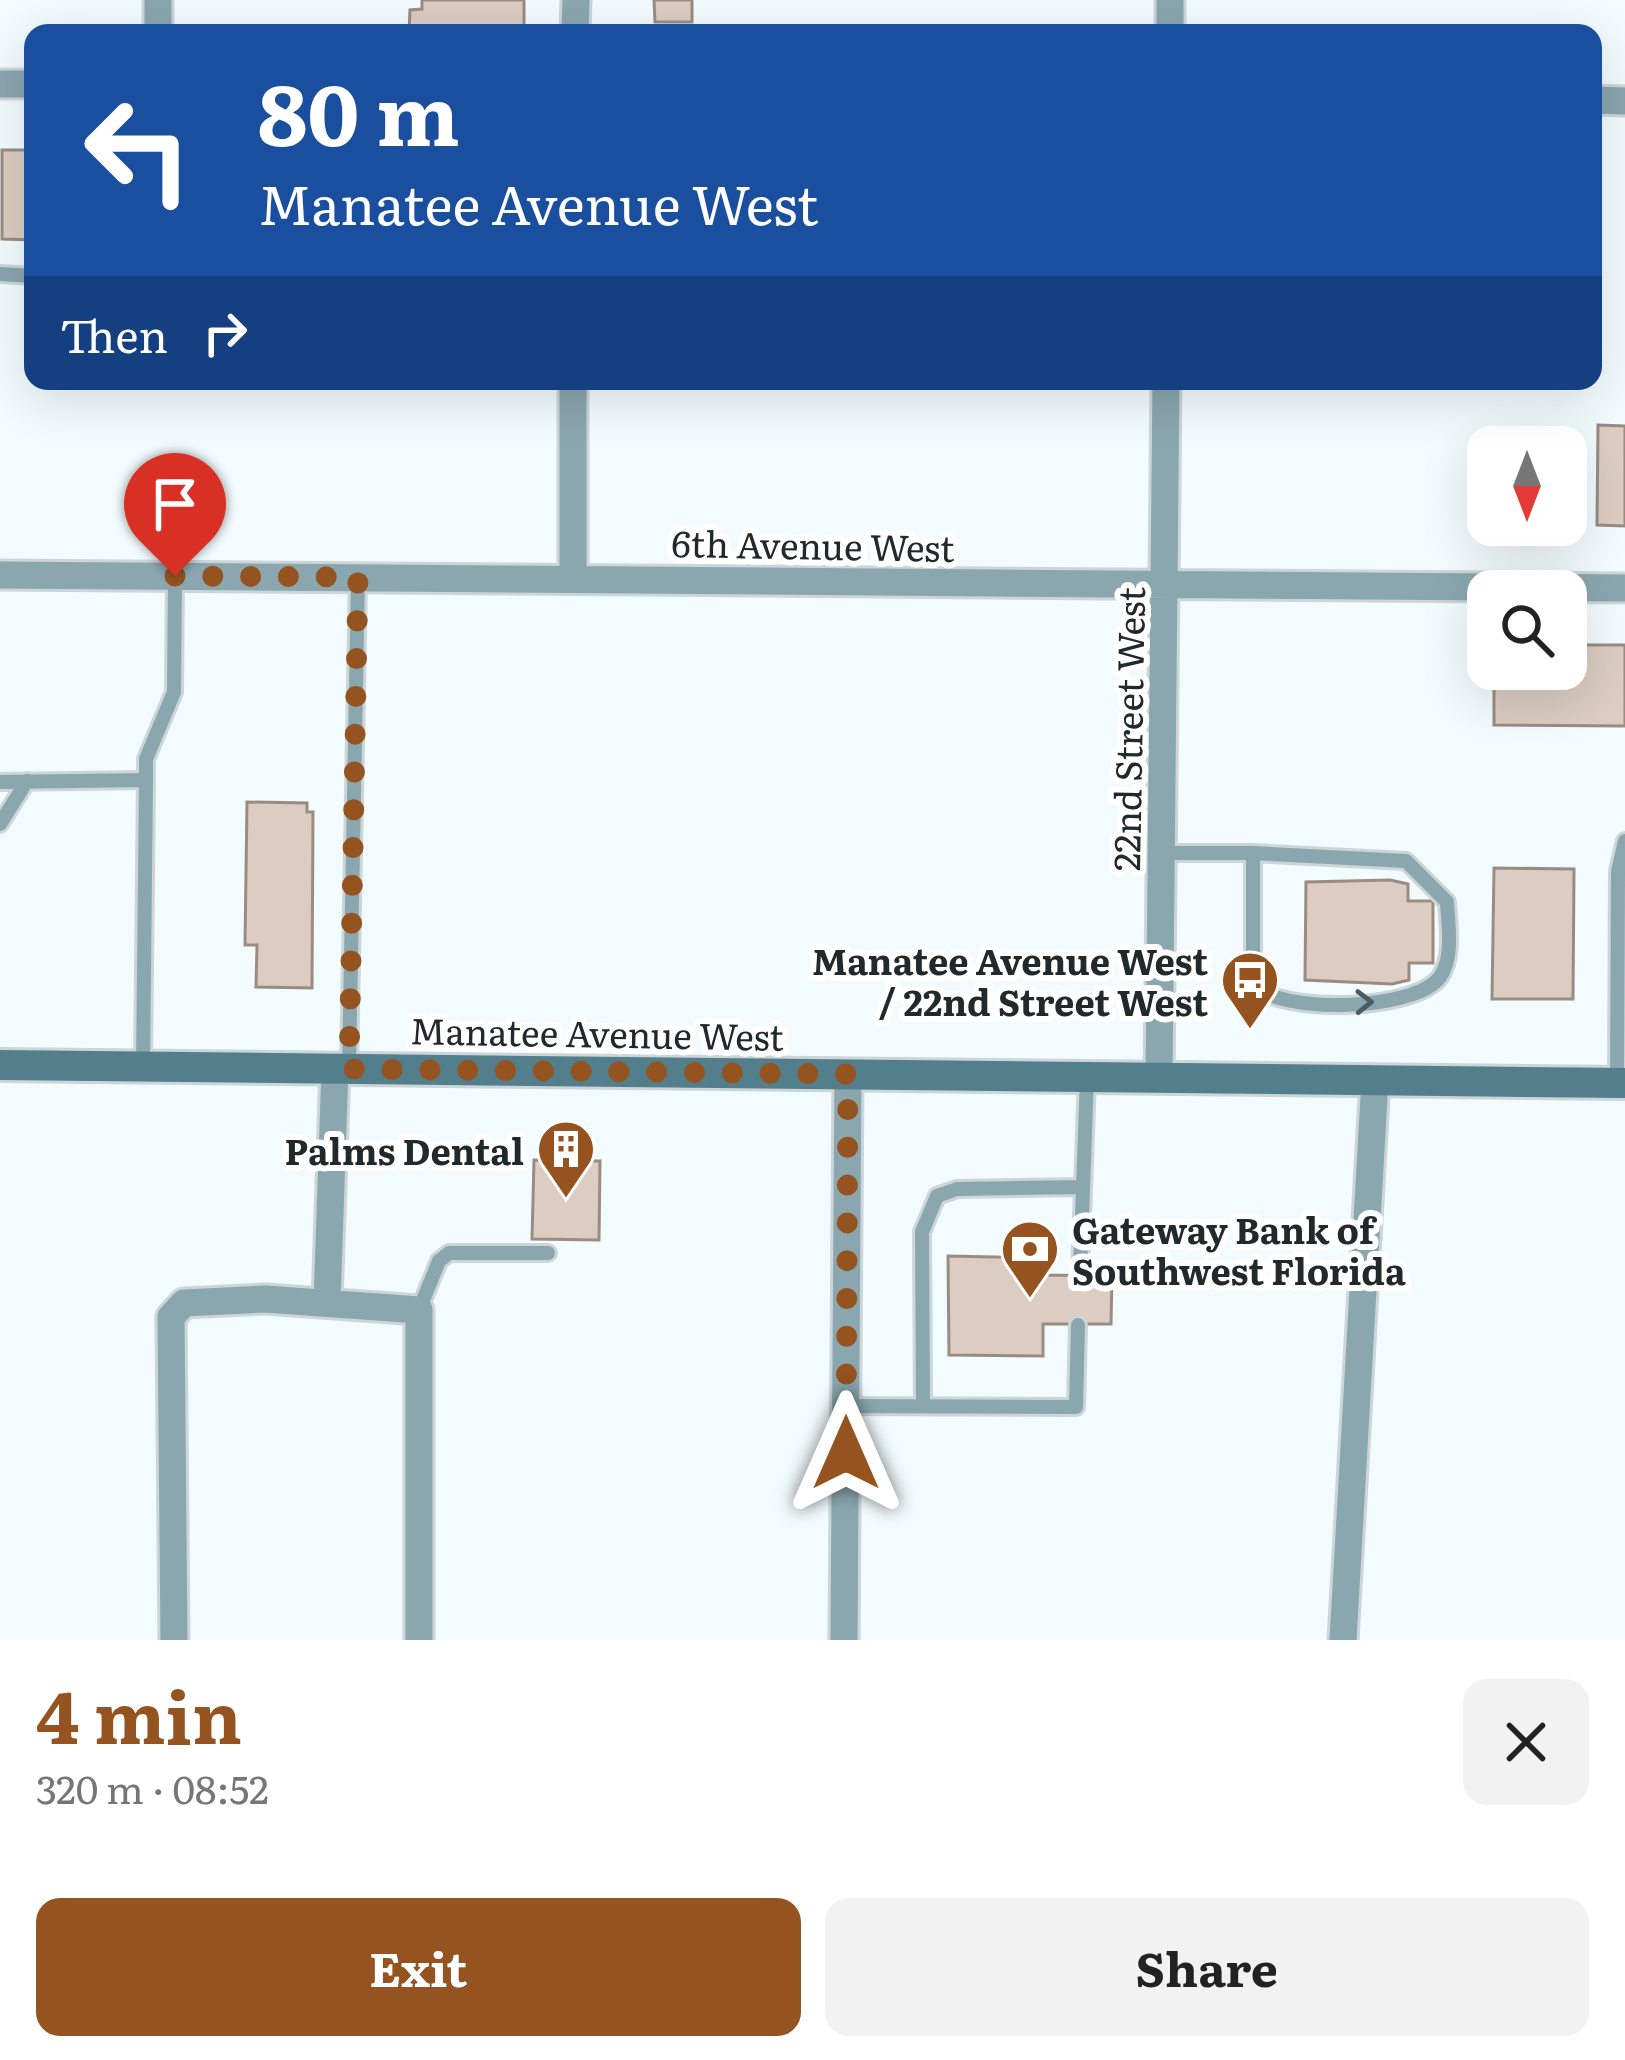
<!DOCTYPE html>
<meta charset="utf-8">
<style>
body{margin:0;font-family:Literata,serif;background:#f2f2f2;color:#222;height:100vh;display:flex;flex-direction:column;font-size:45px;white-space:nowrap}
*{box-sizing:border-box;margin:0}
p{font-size:39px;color:#767676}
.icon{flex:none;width:66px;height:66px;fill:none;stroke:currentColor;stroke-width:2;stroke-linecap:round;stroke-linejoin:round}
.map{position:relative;height:1640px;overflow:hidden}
.sheet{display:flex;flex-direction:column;background:#fff;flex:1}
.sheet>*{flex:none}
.hud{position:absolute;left:24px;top:24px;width:1578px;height:366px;border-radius:24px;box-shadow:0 12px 48px #0002;background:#1a4fa0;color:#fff;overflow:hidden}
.needle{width:78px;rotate:180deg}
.controls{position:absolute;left:1467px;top:426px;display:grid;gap:24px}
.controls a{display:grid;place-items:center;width:120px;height:120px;border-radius:24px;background:#fff;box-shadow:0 12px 48px #0002;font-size:60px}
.pin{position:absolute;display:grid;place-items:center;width:102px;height:102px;color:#fff;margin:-123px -51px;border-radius:50% 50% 50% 0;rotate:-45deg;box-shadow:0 0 12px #0007}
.pin .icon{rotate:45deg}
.me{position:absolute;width:132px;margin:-66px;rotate:0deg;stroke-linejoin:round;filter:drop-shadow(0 0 9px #0008)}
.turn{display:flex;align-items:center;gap:42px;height:252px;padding:0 36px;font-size:54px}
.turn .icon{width:156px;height:156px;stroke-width:2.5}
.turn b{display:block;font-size:84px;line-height:102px}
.then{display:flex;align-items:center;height:114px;padding:0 36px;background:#0003;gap:24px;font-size:45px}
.round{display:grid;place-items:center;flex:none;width:126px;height:126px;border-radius:24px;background:#f2f2f2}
.head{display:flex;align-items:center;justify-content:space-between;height:204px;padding:0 36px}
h1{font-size:72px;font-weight:700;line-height:90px;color:#94531f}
.button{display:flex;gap:24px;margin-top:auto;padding:24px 36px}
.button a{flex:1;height:138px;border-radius:24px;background:#94531f;color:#fff;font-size:48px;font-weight:700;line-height:138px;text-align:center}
.button a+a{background:#f2f2f2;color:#222}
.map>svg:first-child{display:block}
.building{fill:#dcccc2;stroke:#9b8c82;stroke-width:3}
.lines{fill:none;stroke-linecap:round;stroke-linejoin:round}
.lane-casing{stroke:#ccd5d7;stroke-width:20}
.street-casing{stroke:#ccd5d7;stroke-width:33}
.secondary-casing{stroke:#ccd5d7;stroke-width:36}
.lane{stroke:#8aa6af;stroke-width:14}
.street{stroke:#8aa6af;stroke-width:27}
.secondary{stroke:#537e8b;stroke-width:30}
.oneway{stroke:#4b5b60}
.route{stroke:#94531f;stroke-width:21;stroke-dasharray:0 37.8}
.labels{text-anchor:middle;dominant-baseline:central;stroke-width:12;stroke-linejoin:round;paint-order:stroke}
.street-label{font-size:36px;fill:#21292b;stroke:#fff}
.poi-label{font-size:36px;font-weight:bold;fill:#21292b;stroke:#fff;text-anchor:end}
</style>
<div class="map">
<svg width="1625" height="1640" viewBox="0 0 1625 1640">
<rect width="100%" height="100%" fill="#f2fbfd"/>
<path class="building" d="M422 0H524V33L409 32 410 10 422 9Z
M654 0H692V22H655Z
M2 150H33V240L2 239Z
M1598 425 1625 426V526L1597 525Z
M1566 645H1625V726L1494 725V669H1566Z
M247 802 307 803V812H313L312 988 256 987 257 945H245Z
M1494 868 1574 869 1573 999H1492Z
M1390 880 1408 884V901H1433V963H1409V980L1392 984 1305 980 1306 882Z
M534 1160 600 1161 599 1240 532 1239Z
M948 1256 1043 1258V1275L1112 1276 1111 1324H1043V1356L949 1355Z"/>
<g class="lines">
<g class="lane-casing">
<path id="lane" d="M0 274 33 276
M146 780V759L174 692 175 576
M0 782 146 780 143 1066
M0 824 27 781
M1161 853H1253V984C1280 1015 1415 1011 1440 977 1454 957 1448 924 1447 902L1406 861 1253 853
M349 1068 358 577
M1617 1082 1618 871 1625 841
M1080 1273 1087 1077
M419 1310 439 1261 449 1253H548
M846 1406 1076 1407 1078 1325
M923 1406 922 1232 937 1196 957 1189 1083 1187"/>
</g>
<g class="street-casing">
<path id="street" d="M158 33V0
M575 33 576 0
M1170 33V0
M0 84H33
M1593 100 1625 101
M573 381V578
M0 575 1625 588
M1159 1078 1166 381
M327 1302 335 1068
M174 1640 171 1317 184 1303 265 1299 419 1310V1640
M844 1640 848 1074
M1343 1640 1375 1080"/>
</g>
<g class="secondary-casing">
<path id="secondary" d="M0 1065 1625 1083"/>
</g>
<use href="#lane" class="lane"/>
<use href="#street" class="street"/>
<use href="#secondary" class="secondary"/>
</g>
<defs><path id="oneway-chevron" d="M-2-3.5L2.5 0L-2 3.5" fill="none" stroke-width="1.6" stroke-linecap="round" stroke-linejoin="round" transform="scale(3)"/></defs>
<use class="oneway" href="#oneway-chevron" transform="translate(1364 1002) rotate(-1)"/>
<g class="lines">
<path class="route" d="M175 576 358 577 349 1069 848 1074 846 1453"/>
</g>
<defs>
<g id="bus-pin" transform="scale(3)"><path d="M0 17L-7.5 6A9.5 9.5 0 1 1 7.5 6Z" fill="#94531f" stroke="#fff"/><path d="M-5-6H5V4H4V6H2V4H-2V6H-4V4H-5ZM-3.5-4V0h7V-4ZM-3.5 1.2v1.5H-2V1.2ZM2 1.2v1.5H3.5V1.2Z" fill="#fff"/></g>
<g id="building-pin" transform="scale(3)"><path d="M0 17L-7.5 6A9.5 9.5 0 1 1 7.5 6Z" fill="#94531f" stroke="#fff"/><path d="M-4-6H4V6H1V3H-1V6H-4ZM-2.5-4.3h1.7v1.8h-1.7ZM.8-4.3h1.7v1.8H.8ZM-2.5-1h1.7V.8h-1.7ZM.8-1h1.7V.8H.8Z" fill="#fff"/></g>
<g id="bank-pin" transform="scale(3)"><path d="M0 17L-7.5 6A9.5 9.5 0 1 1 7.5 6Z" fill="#94531f" stroke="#fff"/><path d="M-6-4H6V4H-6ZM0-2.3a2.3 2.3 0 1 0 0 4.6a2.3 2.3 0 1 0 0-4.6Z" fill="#fff"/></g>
</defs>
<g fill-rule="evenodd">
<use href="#bus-pin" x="1250" y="980"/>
<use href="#building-pin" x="566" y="1149"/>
<use href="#bank-pin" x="1030" y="1249"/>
</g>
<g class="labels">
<g class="street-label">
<text transform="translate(813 544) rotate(1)">6th Avenue West</text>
<text transform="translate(1127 729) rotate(-89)">22nd Street West</text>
<text transform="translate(597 1032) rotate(1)">Manatee Avenue West</text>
</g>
<g class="poi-label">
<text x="1208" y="959">Manatee Avenue West<tspan x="1208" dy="41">/ 22nd Street West</tspan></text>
<text x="524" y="1149">Palms Dental</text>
<text x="1072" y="1228" text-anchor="start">Gateway Bank of<tspan x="1072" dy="41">Southwest Florida</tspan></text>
</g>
</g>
</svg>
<div class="controls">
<a><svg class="needle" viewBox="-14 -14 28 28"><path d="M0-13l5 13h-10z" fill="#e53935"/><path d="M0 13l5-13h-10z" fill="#767676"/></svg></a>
<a><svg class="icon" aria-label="search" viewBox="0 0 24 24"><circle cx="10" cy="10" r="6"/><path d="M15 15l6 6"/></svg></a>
</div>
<div class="pin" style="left:175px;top:576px;background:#d93025"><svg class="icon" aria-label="arrive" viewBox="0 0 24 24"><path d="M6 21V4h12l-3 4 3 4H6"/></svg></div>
<svg class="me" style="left:846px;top:1453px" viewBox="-20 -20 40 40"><path d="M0-17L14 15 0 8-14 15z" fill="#94531f" stroke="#fff" stroke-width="4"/></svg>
<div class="hud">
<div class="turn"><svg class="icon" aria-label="left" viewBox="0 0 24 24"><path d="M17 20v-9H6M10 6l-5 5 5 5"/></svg><div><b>80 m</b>Manatee Avenue West</div></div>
<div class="then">Then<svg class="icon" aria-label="right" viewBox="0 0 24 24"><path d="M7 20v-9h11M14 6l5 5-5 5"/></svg></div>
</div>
</div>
<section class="sheet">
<div class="head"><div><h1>4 min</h1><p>320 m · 08:52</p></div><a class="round"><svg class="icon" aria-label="close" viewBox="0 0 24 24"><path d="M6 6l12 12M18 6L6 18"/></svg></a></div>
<div class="button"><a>Exit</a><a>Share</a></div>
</section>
